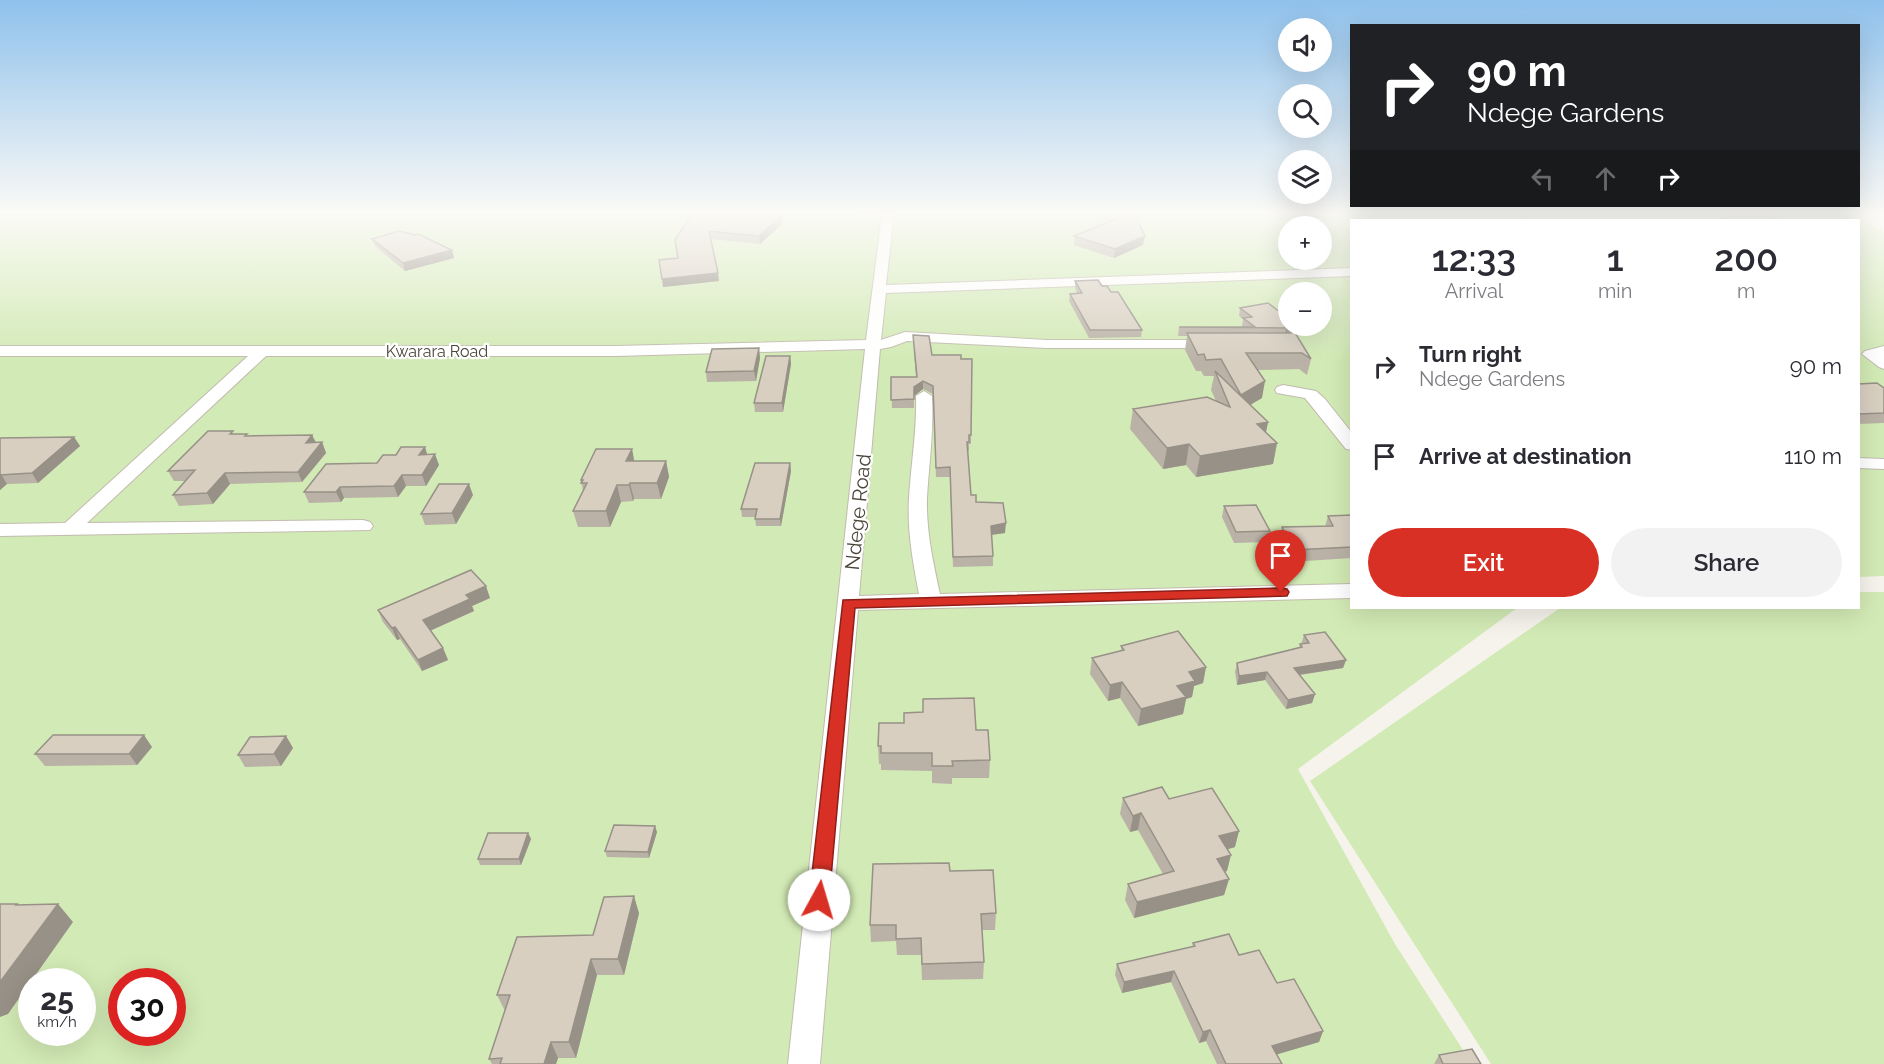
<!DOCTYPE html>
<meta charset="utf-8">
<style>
body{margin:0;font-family:Raleway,sans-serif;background:#f2f2f3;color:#2b2b33;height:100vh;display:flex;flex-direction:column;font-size:22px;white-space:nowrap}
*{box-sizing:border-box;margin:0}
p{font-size:20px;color:#7c7c81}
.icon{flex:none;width:33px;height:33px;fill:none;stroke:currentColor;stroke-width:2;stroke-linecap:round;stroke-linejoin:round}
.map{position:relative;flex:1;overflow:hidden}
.details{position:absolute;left:1350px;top:219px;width:510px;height:390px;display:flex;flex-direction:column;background:#fff;border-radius:0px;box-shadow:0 6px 24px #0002}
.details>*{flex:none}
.banner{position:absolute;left:1350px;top:24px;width:510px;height:183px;border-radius:0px;box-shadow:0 6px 24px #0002;background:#202124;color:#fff;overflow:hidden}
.tools{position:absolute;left:1278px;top:18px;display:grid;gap:12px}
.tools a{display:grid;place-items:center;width:54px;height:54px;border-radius:50%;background:#fff;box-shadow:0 6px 24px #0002;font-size:30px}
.speed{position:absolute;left:18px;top:968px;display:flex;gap:12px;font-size:30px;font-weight:700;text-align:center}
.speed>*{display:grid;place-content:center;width:78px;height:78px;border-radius:50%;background:#fff;box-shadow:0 6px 24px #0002;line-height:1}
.speed small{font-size:15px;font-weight:400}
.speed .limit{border:9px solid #d22;background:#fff;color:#111}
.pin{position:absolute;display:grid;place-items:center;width:51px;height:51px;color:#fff;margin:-62px -26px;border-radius:50% 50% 50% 0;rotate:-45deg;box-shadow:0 0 6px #0007}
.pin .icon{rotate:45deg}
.me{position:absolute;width:66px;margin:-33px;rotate:6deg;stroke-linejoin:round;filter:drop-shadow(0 0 4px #0008)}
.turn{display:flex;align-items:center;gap:21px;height:126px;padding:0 18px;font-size:27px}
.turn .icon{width:78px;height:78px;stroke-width:2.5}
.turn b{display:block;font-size:42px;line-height:51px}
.lanes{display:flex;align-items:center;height:57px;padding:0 18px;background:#0003;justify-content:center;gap:30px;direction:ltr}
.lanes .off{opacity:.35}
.eta{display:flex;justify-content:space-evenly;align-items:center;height:102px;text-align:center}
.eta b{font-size:36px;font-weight:600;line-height:42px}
.primary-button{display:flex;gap:12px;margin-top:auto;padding:12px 18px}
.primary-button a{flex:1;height:69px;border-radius:36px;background:#d93025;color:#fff;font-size:24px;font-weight:600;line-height:69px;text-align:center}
.primary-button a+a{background:#f2f2f3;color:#2b2b33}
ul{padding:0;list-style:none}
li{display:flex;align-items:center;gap:18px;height:90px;padding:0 18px}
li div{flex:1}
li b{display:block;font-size:22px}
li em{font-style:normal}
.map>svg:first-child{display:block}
.green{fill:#d2eab5;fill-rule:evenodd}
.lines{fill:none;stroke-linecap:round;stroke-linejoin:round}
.street-casing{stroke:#c2bbae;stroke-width:2}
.street{fill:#fff;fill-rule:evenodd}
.wall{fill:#bab2a6}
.shaded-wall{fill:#979187}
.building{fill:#d8cfc1;stroke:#979187;stroke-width:1.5}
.route{fill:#d93025;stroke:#8d1f18;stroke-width:1.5}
.labels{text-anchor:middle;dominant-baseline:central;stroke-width:4.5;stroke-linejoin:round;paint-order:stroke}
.far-street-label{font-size:16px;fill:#4b4439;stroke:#fff}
.street-label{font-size:20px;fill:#4b4439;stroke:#fff}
</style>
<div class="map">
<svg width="1884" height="1064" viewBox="0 0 1884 1064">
<rect width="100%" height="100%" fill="#f6f3ec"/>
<path class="green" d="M0 212H1849L1884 232V576L1859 577 1858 220H1352V608H1517L1298 769 1395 944 1472 1064H0ZM1288 226H1322V260H1288ZM1288 292H1322V326H1288ZM32 981H82V1032H32ZM122 981H172V1032H122Z
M1859 592H1884V1064H1491L1310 781 1560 608H1858Z"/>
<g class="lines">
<g class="street-casing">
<path id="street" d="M856 212H894L886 285 1352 268V276L886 293 881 340 905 332 1047 340H1210L1217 344 1210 348H1047L907 341 891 347 880 349 859 596 919 594C913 563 907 530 909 498 911 464 917 430 916 396L924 391 932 396C934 430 929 464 927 498 926 530 933 562 940 594L1352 584V598L858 610 820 1064H788L865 349 616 356H266L87 523 363 520 370 522 373 526 370 530 0 536V524L65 523 248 356H0V346H616L866 340 882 215H862Z
M1261 212H1351L1352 213 1346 216 1267 215Z
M1884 346V369L1879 367 1862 354 1865 351Z
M1283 385 1316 391 1325 399 1352 433V450L1346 449 1305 398 1277 393 1275 390 1277 387Z
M1858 458 1884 459V469L1858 468Z"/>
</g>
<use href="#street" class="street"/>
</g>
<path class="wall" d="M781 212 782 224 760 244 711 239 719 281 663 287 678 258 675 240Z
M1000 212H1029L1000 213Z
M1074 236 1143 245 1114 258 1074 245Z
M372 239 452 250 454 258 405 271 375 246Z
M1075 281 1102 286 1111 292 1142 330 1141 337 1089 338 1069 301 1070 294 1077 293 1075 288Z
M1240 308 1293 331 1288 333 1311 359 1307 375 1299 369 1258 370 1262 398 1250 405 1268 422 1266 432 1277 443 1273 464 1196 477 1186 465 1163 469 1130 429 1133 409 1216 401 1211 390 1214 376H1204L1201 371H1196L1185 350 1187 336H1178L1179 327H1242L1243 319 1239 316Z
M913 335 932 355 961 359H972L971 444H969V451H968L971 495 1005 533 991 535 993 556V566L953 567 950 477H936L933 394 923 389 914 396V408H892L891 377H916Z
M759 348 760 358 756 381 707 382 706 372Z
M790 356 791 364 783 412H755L754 403Z
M1858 384 1884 388V423L1858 424Z
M235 434 247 436 312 435 316 442H322L326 453 302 482 230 484 213 504 179 506 173 495 185 481H174L168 471Z
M74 437 80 446 38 483 7 484 0 490 2 438Z
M425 447 427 455 439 465 426 486H406L398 497 344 498 341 502 309 503 304 492 396 455Z
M632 449 634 461H666L669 477 661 499H634L633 501 621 502 610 527H578L573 511 583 491 581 480Z
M790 463 791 471 781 526H756L755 517H742L741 509Z
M473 495 456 524 425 525 421 514Z
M1224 506 1270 531 1267 542 1234 543 1222 517Z
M1352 515V558L1290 562 1279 538 1282 527H1325L1328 516Z
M490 598 472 606 474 611 430 631 443 648 448 660 422 671 400 639 397 640 383 622 378 610Z
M1304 635 1346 660 1343 668 1300 675 1315 694 1312 703 1286 709 1265 680 1237 685 1235 672 1237 663 1299 647 1300 644H1301Z
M1121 646 1206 667 1203 683 1194 686 1192 697 1186 699 1183 714 1138 726 1120 698 1108 701 1090 674 1092 658 1121 651Z
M976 730 990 760 989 778H952V784L932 783V771L881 770V764H879L878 746Z
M286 736 293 748 281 766 245 767 238 755Z
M152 747 137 765 45 766 35 754Z
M1123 798 1169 799 1235 847 1228 849 1227 871 1225 872 1229 879 1224 895 1134 918 1125 900 1128 884 1163 874 1138 830 1130 832 1120 814Z
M657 832 649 858 607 857 605 851Z
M528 833 531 839 521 865H480L478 859Z
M950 871 996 913 995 930H982L984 962 983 979 922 980 921 955H897L896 941 871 942 870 925Z
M639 913 624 975H597L576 1058H558L556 1064H492L489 1059 505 1011 497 995Z
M1193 943 1239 955 1277 983 1323 1031 1319 1042 1277 1054 1282 1064H1217L1206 1041 1199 1043 1171 982 1122 993 1115 975 1117 964 1192 947Z
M1439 1055 1481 1064H1434Z"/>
<path class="shaded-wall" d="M781 212 782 224 760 244 759 236Z
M1145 236 1143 245 1114 258 1115 249Z
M452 250 454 258 405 271 403 263Z
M718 273 719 281 663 287 662 279Z
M1288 326H1294L1293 331 1285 334 1286 328 1285 327Z
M759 348 760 358 756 381 754 371Z
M790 356 791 364 783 412 782 403Z
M923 381V389L914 396V387Z
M1265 381 1262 398 1238 412 1241 395Z
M1268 422 1264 442 1257 424Z
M312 435 317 445 306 443Z
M74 437 80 446 38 483 32 473Z
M322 442 326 453 302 482 298 472Z
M1277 443 1273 464 1196 477 1200 456Z
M1189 444 1186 465 1163 469 1167 448Z
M425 447 428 457 419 455Z
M632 449 635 465 626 461Z
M435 454 439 465 426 486 422 475Z
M666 461 669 477 661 499 657 483Z
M790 463 791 471 781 526 780 519Z
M225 473 230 484 213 504 207 493Z
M1 474 7 484 0 490V475Z
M402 475 406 486 398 497 394 486Z
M630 483 634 499 633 501 629 485Z
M469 484 473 495 456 524 452 513Z
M617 485 621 502 610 527 606 511Z
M340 487 344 498 341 502 336 492Z
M1006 523 1005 533 990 535 991 526Z
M486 586 490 598 472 606 474 611 427 632 423 620 466 595Z
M395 627 400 639 397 640 392 628Z
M443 648 448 660 422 671 418 660Z
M1346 660 1343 668 1291 676 1294 668Z
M1206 667 1203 683 1194 686 1192 697 1186 699 1183 714 1138 726 1141 709 1177 686 1189 672Z
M1267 672 1265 680 1237 685 1239 676Z
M1122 682 1120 698 1108 701 1110 685Z
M1315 694 1312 703 1286 709 1288 700Z
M144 735 152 747 137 765 129 754Z
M286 736 293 748 281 766 274 754Z
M1141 813 1138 830 1130 832 1133 816Z
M655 826 657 832 649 858 648 852Z
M1239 831 1235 847 1215 853 1219 836Z
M528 833 531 839 521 865 519 859Z
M1231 855 1227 871 1212 875 1217 859Z
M1229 879 1224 895 1134 918 1137 902Z
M634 896 639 913 624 975 618 959Z
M58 904 73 922 8 1014 0 1017V982Z
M591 959 597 975 576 1058 569 1042Z
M1174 971 1171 982 1122 993 1124 982Z
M1210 1030 1206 1041 1199 1043 1203 1032Z
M1323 1031 1319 1042 1268 1057 1272 1046Z
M551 1042 558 1058 556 1064H544Z"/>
<path class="building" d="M693 212H781L777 216H781L759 236 709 231 718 273 662 279 659 260 678 258 675 240Z
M1133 212 1145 236 1115 249 1074 236Z
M1770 216 1778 220H1728L1722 217Z
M399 231 415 235 418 234 452 250 403 263 372 239Z
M1098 280 1102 286H1107L1111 292H1118L1142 330H1090L1070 294 1082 293 1075 281Z
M1268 303 1288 318V325L1285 327 1286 328 1179 327H1255L1243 318 1252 317 1240 308Z
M1294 331 1311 359 1302 353H1246L1265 381 1241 395 1221 359 1206 360 1204 354 1198 355 1187 333H1291Z
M913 335 929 336 932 355H961V359H972L971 435H969V442H967L971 495H976V502L1003 503 1006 523 991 526 993 556 953 557 950 467 936 468 933 386 923 381 914 387V399L891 400V377H917Z
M759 348 754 371 706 372 712 349Z
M766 356H790L782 403H754Z
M1215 371 1268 422 1257 424 1277 443 1200 456 1189 444 1167 448 1133 409 1207 397 1230 407Z
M1877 383 1884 388V413L1858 414V394H1860L1858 393V384Z
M208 431H233L230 434H247L245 436 312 435 306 443 322 442 298 472 225 473 207 493 173 495 195 470 168 471Z
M74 437 32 473 0 475V438Z
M401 447H425L419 455 435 454 422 475H402L394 486 340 487 336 492H304L326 464 377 463 383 455H396Z
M596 449H632L626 461H666L657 483H630L629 485H617L606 511H573L587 483H581L583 480H581Z
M755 463H790L780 519H755L757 509H741Z
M439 484H469L452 513 421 514Z
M1256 505 1270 531 1236 532 1224 506Z
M1352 515V547L1293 550 1282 527 1333 526 1328 516Z
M471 570 486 586 466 595 470 599 423 620 443 648 418 660 395 627 392 628 378 610Z
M1178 631 1206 667 1189 672 1195 681 1177 686 1186 697 1141 709 1122 682 1110 685 1092 658 1124 650 1121 646Z
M1325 632 1346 660 1294 668 1315 694 1288 700 1267 672 1239 676 1237 663 1302 647 1300 644 1309 643 1304 635Z
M974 698 976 730H988L990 760 952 761 953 766H932V753H881V746H878L879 723H904V713L923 712V699Z
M53 735H144L129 754H35Z
M286 736 274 754 238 755 250 737Z
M1162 787 1169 799 1212 788 1239 831 1219 836 1231 855 1217 859 1229 879 1137 902 1128 884 1174 871 1141 813 1133 816 1123 798Z
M614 825 655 826 648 852 605 851Z
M488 833H528L519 859H478Z
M949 863 950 871 993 870 996 913 981 914 984 962 922 964 921 938 896 939V925H870L873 864Z
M634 896 618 959H591L569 1042H551L544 1064H500L502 1058 489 1059 510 995H497L517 937 593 935 604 897Z
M0 904H17L16 905 58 904 0 982Z
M1229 934 1239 955 1259 950 1277 983 1294 979 1323 1031 1272 1046 1282 1064H1226L1210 1030 1203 1032 1174 971 1124 982 1117 964 1195 946 1193 943Z
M1472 1049 1481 1064H1443L1439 1055Z"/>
<linearGradient id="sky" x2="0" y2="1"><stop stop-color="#8fc1ec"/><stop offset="0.59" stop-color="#fbfaf6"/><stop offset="1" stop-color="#fbfaf6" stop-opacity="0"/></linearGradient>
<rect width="1884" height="361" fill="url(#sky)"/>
<path class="route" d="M1281 588 1287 589 1289 592 1287 596 855 608 829 900 827 906 819 909 812 906 809 900 843 600Z"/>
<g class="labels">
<g class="far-street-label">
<text x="437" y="351">Kwarara Road</text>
</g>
<g class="street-label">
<text transform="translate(858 512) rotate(-84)">Ndege Road</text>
</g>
</g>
</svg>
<div class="tools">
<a><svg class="icon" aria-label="sound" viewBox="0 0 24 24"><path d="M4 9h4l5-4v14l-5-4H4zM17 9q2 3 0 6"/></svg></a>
<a><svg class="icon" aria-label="search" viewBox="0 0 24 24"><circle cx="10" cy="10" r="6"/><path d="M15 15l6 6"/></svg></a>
<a><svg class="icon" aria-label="layers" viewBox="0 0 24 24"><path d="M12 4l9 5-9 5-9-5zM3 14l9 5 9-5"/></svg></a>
<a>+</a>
<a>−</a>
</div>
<div class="speed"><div>25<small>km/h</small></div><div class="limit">30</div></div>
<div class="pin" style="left:1281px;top:592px;background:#d93025"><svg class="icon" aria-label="arrive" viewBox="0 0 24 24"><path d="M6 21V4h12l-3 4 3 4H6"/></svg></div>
<svg class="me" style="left:819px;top:900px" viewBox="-20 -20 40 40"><circle r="19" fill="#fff"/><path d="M0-13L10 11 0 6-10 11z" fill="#d93025"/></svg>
<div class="banner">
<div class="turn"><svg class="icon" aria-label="right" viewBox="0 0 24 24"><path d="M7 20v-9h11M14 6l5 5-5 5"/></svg><div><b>90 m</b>Ndege Gardens</div></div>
<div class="lanes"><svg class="icon off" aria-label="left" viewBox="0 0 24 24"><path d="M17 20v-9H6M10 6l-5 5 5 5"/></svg><svg class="icon off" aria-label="ahead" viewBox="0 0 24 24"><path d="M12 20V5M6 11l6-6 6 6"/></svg><svg class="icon" aria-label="right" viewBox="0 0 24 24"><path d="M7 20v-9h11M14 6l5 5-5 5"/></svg></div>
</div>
<section class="details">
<div class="eta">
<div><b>12:33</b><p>Arrival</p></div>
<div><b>1</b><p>min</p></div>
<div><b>200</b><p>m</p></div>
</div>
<ul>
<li><svg class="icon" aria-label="right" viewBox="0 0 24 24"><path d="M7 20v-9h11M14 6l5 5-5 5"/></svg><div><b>Turn right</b><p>Ndege Gardens</p></div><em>90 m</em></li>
<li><svg class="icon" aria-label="arrive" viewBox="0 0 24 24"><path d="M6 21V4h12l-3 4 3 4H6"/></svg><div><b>Arrive at destination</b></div><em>110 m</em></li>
</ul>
<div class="primary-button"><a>Exit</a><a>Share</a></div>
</section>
</div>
